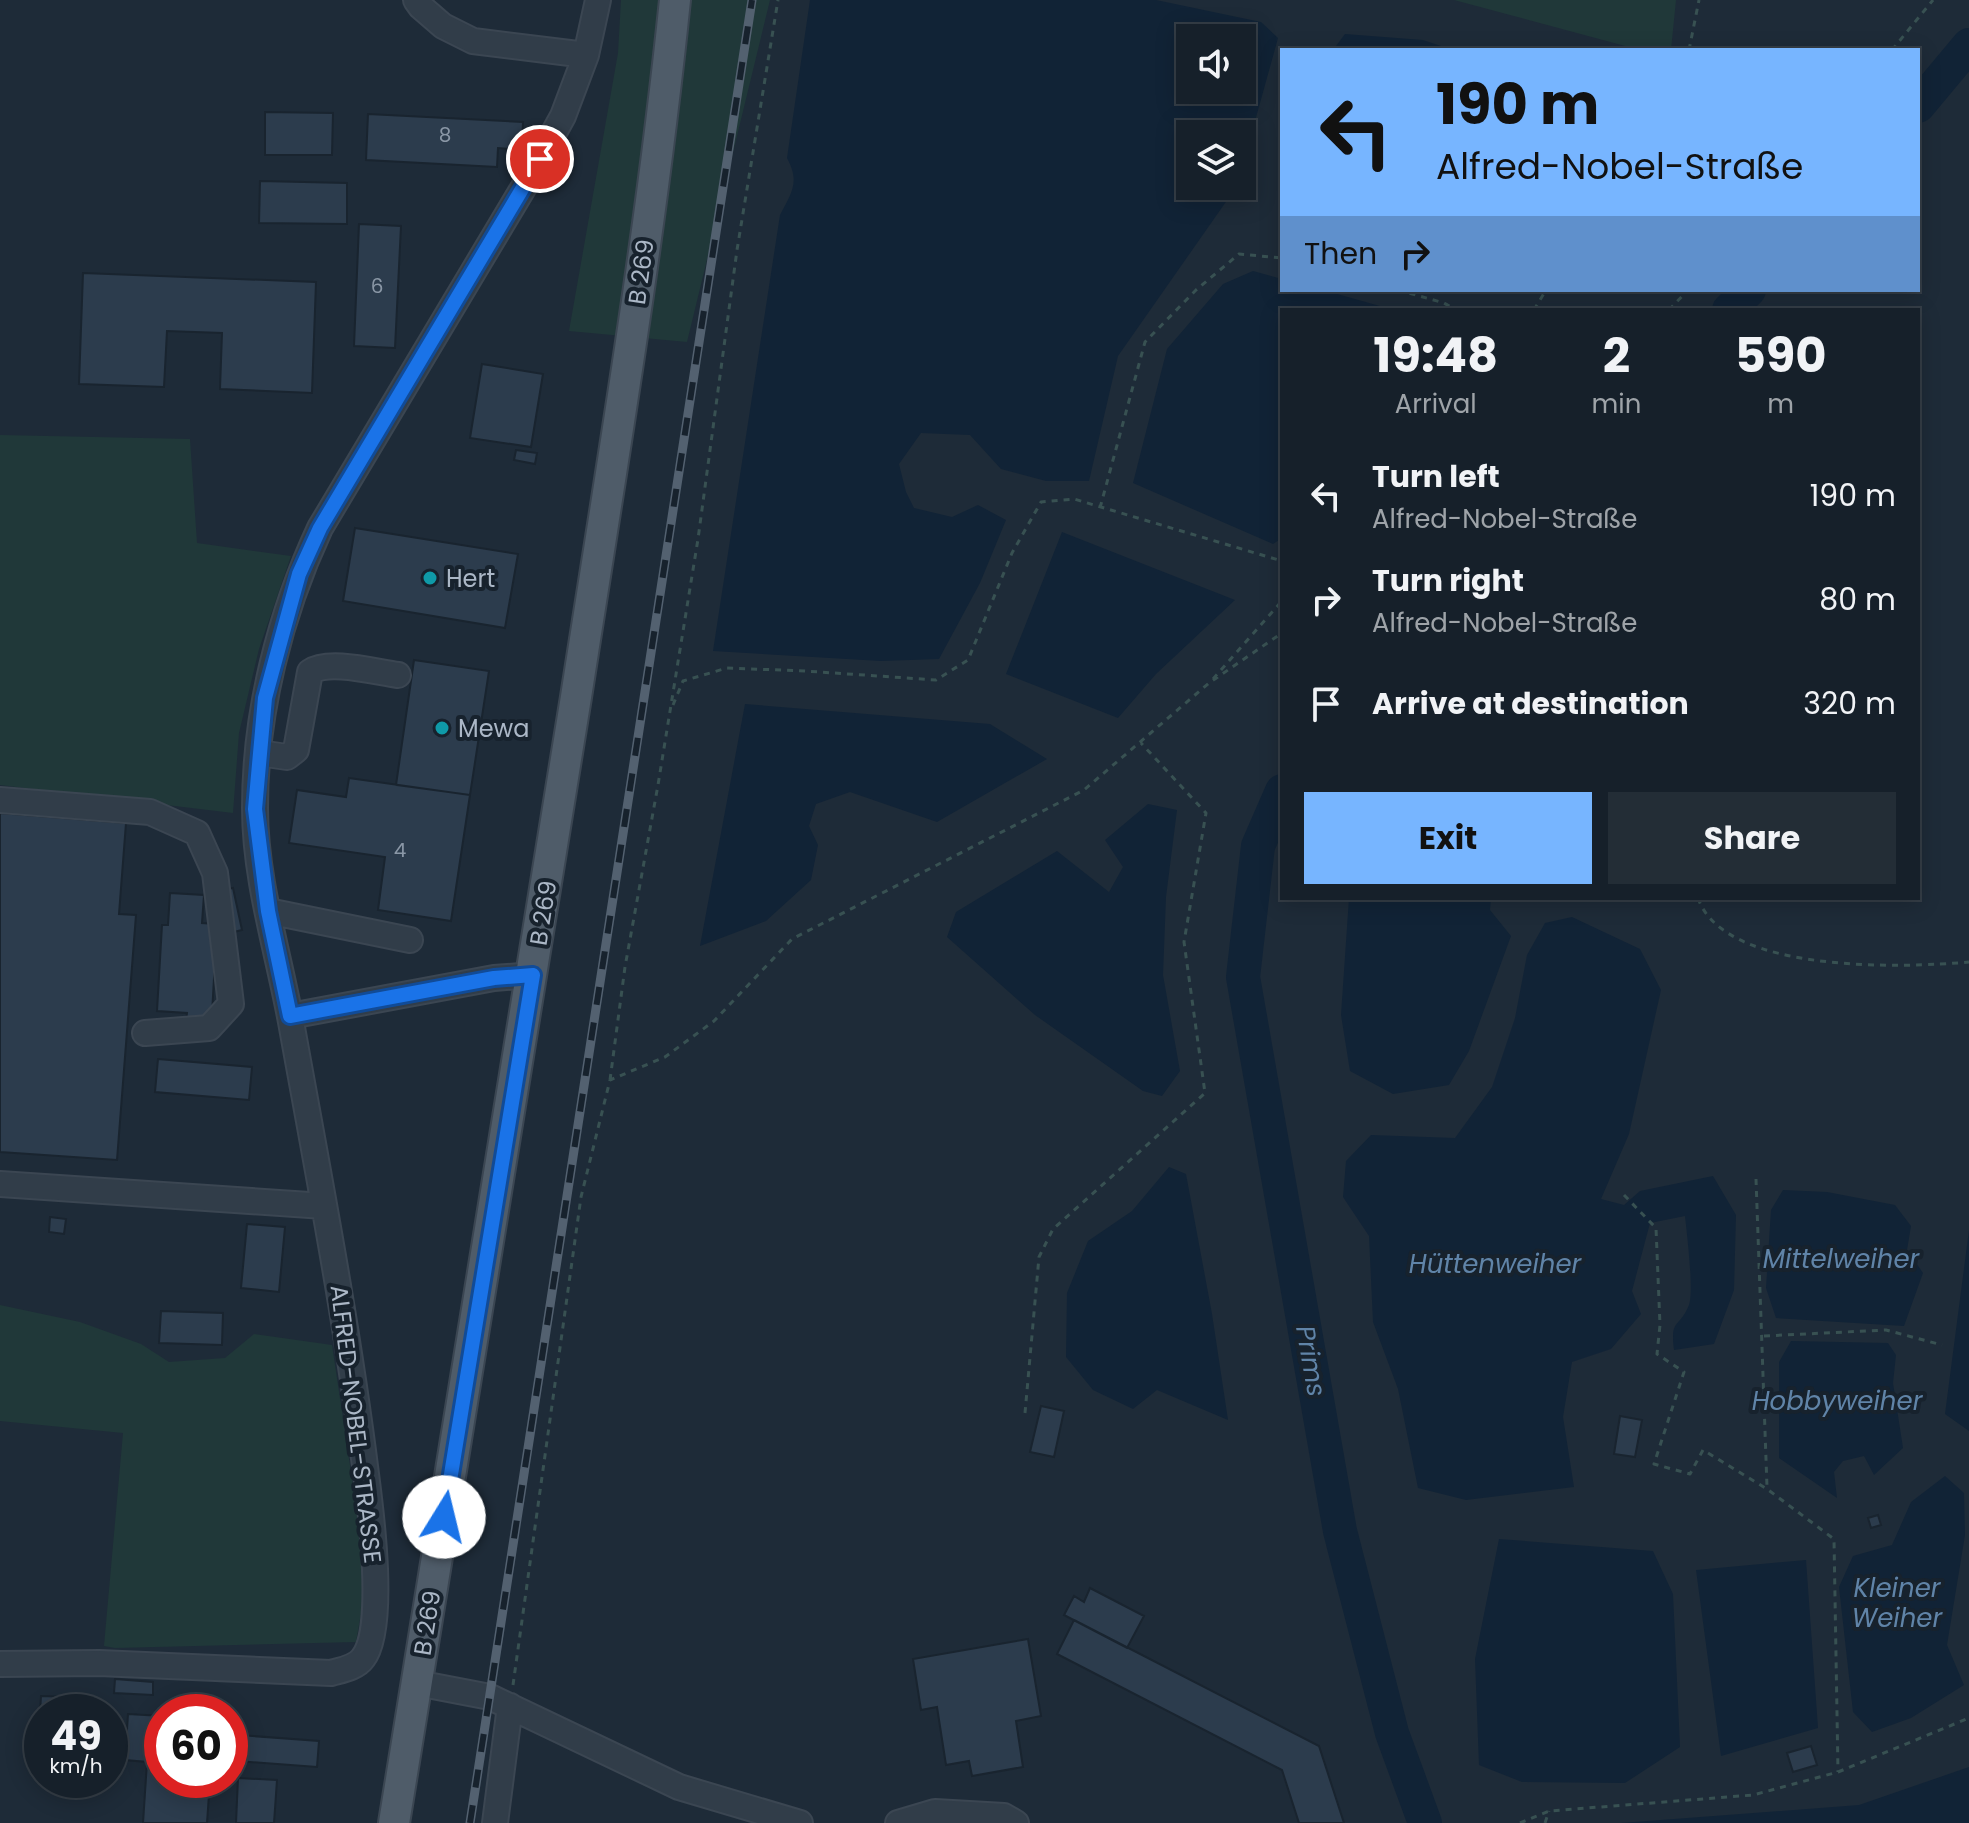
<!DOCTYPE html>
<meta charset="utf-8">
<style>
body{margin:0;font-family:Poppins,sans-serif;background:#232d36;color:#f1f3f6;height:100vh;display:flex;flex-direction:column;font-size:30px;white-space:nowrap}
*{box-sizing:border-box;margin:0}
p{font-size:26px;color:#9ea3a8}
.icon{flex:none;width:44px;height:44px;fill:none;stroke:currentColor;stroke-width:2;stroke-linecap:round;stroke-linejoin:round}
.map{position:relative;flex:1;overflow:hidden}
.side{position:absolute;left:1280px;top:308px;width:640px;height:592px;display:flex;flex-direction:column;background:#16202a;border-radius:0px;box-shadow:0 4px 20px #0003,0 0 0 2px #353e47}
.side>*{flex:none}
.top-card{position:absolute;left:1280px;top:48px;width:640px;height:244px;border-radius:0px;box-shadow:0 4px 20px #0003,0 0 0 2px #353e47;background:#77b5ff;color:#111;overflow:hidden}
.fabs{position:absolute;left:1176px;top:24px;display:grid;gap:16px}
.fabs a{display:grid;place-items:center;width:80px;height:80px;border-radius:0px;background:#16202a;box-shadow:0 4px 20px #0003,0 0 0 2px #353e47;font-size:40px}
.speed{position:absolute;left:24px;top:1694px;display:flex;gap:16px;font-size:40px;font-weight:700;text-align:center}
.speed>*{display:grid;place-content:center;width:104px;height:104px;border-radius:50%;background:#16202a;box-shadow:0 4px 20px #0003,0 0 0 2px #353e47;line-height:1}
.speed small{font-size:20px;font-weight:400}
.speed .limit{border:12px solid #d22;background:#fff;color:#111}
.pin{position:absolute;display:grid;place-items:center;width:68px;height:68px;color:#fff;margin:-34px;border:4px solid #fff;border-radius:50%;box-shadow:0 2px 8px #0007}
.me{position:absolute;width:88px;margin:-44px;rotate:9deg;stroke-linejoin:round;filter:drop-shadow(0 0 6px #0008)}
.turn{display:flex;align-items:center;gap:28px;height:168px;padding:0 24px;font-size:36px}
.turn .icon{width:104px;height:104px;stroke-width:2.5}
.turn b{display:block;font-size:56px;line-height:68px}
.then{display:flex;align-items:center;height:76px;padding:0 24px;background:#0003;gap:16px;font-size:30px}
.eta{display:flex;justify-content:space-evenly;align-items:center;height:136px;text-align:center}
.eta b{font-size:48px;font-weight:700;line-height:56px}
.cta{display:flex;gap:16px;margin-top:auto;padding:16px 24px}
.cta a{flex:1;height:92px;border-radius:0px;background:#77b5ff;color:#111;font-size:32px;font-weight:700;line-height:92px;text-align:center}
.cta a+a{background:#232d36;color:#f1f3f6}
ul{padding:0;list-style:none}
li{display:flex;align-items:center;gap:24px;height:104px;padding:0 24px}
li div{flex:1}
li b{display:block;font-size:30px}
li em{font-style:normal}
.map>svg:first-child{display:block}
.green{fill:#203839}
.water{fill:#112336;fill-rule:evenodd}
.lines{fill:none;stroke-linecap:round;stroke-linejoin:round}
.river{stroke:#112336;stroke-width:34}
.building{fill:#2c3c4d;stroke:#19242f;stroke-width:2}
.minor-casing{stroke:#3b4652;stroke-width:28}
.major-casing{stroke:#3b4652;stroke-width:34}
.path{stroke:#385152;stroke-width:3;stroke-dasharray:6 6;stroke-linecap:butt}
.minor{stroke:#313d49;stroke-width:24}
.major{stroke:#4f5c69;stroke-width:30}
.rail-casing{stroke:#536170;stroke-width:9}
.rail{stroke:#17222d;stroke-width:6;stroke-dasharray:18;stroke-linecap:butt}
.route-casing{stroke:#114b97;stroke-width:20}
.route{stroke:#1a73e8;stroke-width:14}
.culture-dot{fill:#0f9aa8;stroke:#17222d;stroke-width:3}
.labels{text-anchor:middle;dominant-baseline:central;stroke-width:8;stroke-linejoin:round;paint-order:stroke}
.number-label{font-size:20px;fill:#8a97a6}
.street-label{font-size:24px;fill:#abb7c6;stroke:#17222d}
.poi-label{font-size:24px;fill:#abb7c6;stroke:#17222d;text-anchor:start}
.water-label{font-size:26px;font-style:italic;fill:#6084a8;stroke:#17222d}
</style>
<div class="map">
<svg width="1969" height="1823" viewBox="0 0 1969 1823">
<rect width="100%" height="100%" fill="#1e2b38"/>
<path class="green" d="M621 0H770L687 342 569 331 618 53Z
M1454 0H1676L1671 50H1640Z
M0 435 190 439 197 543 291 556 259 649 239 733 233 813 0 785Z
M0 1305 80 1322 141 1344 169 1362 225 1358 254 1334 332 1345 367 1579 356 1642 115 1648 104 1646 123 1433 0 1421Z"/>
<path class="water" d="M810 0H1156L1261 22 1278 38 1242 168V134H1190V186H1237L1118 356 1089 481H1046L1001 469 970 435 921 433 899 464 906 492 914 508 952 517 978 505 1006 520 980 583 939 659 881 661 713 651 780 215C792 192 800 182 787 158ZM1190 38H1242V90H1190Z
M1345 34 1423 40 1453 50H1333Z
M1253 271 1282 279V290H1323L1394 310H1282V538L1273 544 1133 483 1167 349 1223 284Z
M1062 532 1235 600 1156 674 1118 718 1006 674Z
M745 704 990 724 1047 759 937 822 850 792 816 804 809 826 818 845 811 880 766 921 700 946Z
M1148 804 1177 810 1166 897 1163 975 1180 1071 1162 1096 1143 1091 1035 1015 947 937 956 912 1057 851 1109 892 1123 867 1105 840Z
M1349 898H1491L1490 910 1511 936 1469 1051 1449 1085 1393 1094 1350 1071 1341 1015Z
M1572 917 1640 949 1661 990 1629 1134 1601 1199 1624 1205 1640 1191 1713 1176 1736 1215 1734 1290 1714 1344 1674 1350C1670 1318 1679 1329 1689 1305 1694 1290 1687 1234 1685 1216L1650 1223 1632 1291 1641 1314 1611 1349 1572 1362 1563 1417 1574 1487 1466 1500 1418 1488 1398 1389 1373 1322 1369 1236 1343 1197 1346 1161 1371 1135 1455 1138 1492 1087 1515 1018 1527 955 1545 923Z
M1169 1167 1186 1174 1212 1314 1228 1420 1157 1390 1133 1409 1093 1390 1066 1357 1067 1293 1088 1241 1132 1211Z
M1783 1190 1827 1192 1895 1205 1911 1226 1907 1250 1923 1273 1904 1326 1776 1318 1766 1288 1771 1210Z
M1969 1230V1431L1945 1414Z
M1791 1341 1888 1343 1896 1355 1893 1383 1903 1448 1874 1475 1864 1456 1843 1461 1834 1472 1837 1498 1779 1458V1362Z
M1945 1476 1964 1493 1965 1535 1947 1645 1964 1685 1911 1718 1872 1732 1853 1712 1839 1587 1853 1556 1892 1545 1911 1502Z
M1499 1539 1653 1551 1673 1594 1680 1747 1625 1783 1522 1782 1479 1765 1475 1659Z
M1806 1560 1818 1728 1721 1756 1696 1570Z
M1969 1767V1823H1621L1859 1805Z"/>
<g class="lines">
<path class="river" d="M1918 106 1969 45
M1729 310 1749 290
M1282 791 1258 846 1243 977 1340 1531 1392 1733 1425 1823"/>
</g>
<path class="building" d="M265 112 333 113 332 155H265Z
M368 114 523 122 522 150 498 148 497 167 366 160Z
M260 181 347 183V224L259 223Z
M359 224 401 226 395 348 354 346Z
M83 273 316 282 312 393 220 389 222 333 167 331 164 387 79 384Z
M482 364 543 374 531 447 470 438Z
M516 450 537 453 535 464 514 460Z
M355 528 518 554 505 628 343 601Z
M414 660 489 671 470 795 396 785Z
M349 778 470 795 451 921 378 910 385 857 289 843 297 790 346 797Z
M0 813 126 823 119 914 136 915 117 1160 0 1152Z
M233 888 242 930 226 934 218 891Z
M170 893 204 895 202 923 217 924 212 1014H205V1022L186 1021 187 1013 157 1011 162 925H168Z
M158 1059 252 1067 249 1100 155 1092Z
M50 1217 66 1219 64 1234 49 1232Z
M247 1224 285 1227 279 1292 241 1288Z
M161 1311 223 1313 222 1345 159 1343Z
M1041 1406 1064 1411 1054 1457 1030 1452Z
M1620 1416 1642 1420 1635 1457 1614 1454Z
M1878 1515 1881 1525 1871 1528 1868 1518Z
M1090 1588 1144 1616 1127 1648 1064 1615 1074 1596 1084 1602Z
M1074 1620 1319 1746 1344 1823H1299L1282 1770 1057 1654Z
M1028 1639 1041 1716 1016 1721 1023 1767 972 1776 969 1761 946 1765 937 1707 921 1710 913 1659Z
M115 1679 153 1682V1695L114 1693Z
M41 1696 70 1697 69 1712H42V1760H37Z
M128 1714 162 1716V1780H210L207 1823H143L147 1762 125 1760Z
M239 1735 319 1741 317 1767 237 1761Z
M1811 1746 1817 1765 1793 1772 1787 1753Z
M238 1778 277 1780 274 1823H236Z"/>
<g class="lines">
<g class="minor-casing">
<path id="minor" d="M416 0 421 7 443 26 473 41 586 55
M259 753 287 757 296 750 310 672C329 659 375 672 398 675
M0 800 150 812 197 833 215 873 231 1004 209 1028 145 1033
M268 911 410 940
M290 1016 494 978 533 975
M0 1184 324 1206
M0 1664 99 1663 331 1673C341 1670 356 1668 363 1658 386 1629 371 1512 366 1474 347 1322 318 1172 291 1022 278 951 255 880 255 808 255 712 280 614 320 528L528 180 563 116 586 55 598 0
M417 1683 490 1697 679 1787 800 1823
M495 1823 510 1706
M898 1823 935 1812 1004 1816 1016 1823"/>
</g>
<g class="major-casing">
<path id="major" d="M394 1823C456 1448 518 1073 576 697 612 465 651 234 675 0"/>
</g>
<path class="path" d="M1689 50 1699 0
M1892 50 1933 0
M1398 290 1444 303 1456 310
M1534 310 1546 290
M1669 310 1688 290
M1100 508 1145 342 1196 290 1239 254 1282 258
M1213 679 1282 601
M673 705 683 681 727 668 805 671 936 680 968 660 1012 553 1041 502 1074 499 1282 561
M1575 898H1605
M1698 898C1724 974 1904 968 1969 962
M610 1080 625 967 658 785 698 539 737 250 778 0
M1756 1179 1767 1487
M1624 1195 1656 1228 1660 1325 1657 1354 1684 1372 1654 1464 1690 1474 1703 1450 1767 1489 1834 1539 1838 1772
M1764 1336 1886 1330 1942 1345
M1025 1413 1039 1257 1053 1229 1205 1093 1184 942 1206 813 1141 743
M513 1685 581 1197 610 1080 665 1057 714 1021 792 939 1084 790 1209 683 1282 633
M1520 1823 1549 1811 1753 1795 1838 1772 1969 1718
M1545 1823 1549 1811"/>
<use href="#minor" class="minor"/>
<use href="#major" class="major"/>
<g class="rail-casing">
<path id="rail" d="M470 1823 752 0"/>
</g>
<use href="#rail" class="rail"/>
</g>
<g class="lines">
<g class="route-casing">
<path id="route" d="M444 1517 533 975 494 978 290 1016 268 911 255 809 265 698 299 574 320 528 540 159"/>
</g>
<use href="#route" class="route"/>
</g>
<g class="culture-dot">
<circle cx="430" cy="578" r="8"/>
<circle cx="442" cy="728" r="8"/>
</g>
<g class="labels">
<g class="number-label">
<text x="445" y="135">8</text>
<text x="377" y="286">6</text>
<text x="400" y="850">4</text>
</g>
<g class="street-label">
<text transform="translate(641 272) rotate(-82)">B 269</text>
<text transform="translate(543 913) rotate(-81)">B 269</text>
<text transform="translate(356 1424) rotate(83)">ALFRED-NOBEL-STRASSE</text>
<text transform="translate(427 1623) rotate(-81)">B 269</text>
</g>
<g class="poi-label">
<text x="446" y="578">Hert</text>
<text x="458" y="728">Mewa</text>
</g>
<g class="water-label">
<text x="1841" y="1259">Mittelweiher</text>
<text x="1495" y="1264">Hüttenweiher</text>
<text transform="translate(1311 1361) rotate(80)">Prims</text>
<text x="1837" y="1401">Hobbyweiher</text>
<text x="1897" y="1588">Kleiner<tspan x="1897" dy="30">Weiher</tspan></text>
</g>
</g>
</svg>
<div class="fabs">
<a><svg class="icon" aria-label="sound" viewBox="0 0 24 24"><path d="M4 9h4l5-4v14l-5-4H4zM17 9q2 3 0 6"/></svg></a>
<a><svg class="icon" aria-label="layers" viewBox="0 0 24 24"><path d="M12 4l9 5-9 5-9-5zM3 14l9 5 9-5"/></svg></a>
</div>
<div class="speed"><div>49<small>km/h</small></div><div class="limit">60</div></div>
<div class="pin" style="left:540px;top:159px;background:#d93025"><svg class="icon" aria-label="arrive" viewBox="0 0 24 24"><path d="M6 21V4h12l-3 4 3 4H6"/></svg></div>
<svg class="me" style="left:444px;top:1517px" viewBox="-20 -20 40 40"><circle r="19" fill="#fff"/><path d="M0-13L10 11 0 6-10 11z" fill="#1a73e8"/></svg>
<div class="top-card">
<div class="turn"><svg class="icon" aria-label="left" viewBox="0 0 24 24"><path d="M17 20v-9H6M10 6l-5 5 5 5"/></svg><div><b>190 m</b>Alfred-Nobel-Straße</div></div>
<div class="then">Then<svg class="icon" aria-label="right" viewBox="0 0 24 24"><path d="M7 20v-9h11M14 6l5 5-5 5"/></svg></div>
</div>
<section class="side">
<div class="eta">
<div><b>19:48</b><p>Arrival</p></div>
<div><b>2</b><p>min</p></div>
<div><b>590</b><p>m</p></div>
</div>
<ul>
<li><svg class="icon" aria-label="left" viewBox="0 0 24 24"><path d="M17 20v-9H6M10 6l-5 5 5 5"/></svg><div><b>Turn left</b><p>Alfred-Nobel-Straße</p></div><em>190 m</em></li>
<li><svg class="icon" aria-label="right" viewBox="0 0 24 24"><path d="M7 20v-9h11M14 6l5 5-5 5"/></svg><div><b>Turn right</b><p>Alfred-Nobel-Straße</p></div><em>80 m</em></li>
<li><svg class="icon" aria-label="arrive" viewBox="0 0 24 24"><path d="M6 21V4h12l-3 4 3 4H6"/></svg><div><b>Arrive at destination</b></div><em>320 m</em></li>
</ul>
<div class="cta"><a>Exit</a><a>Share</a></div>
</section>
</div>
